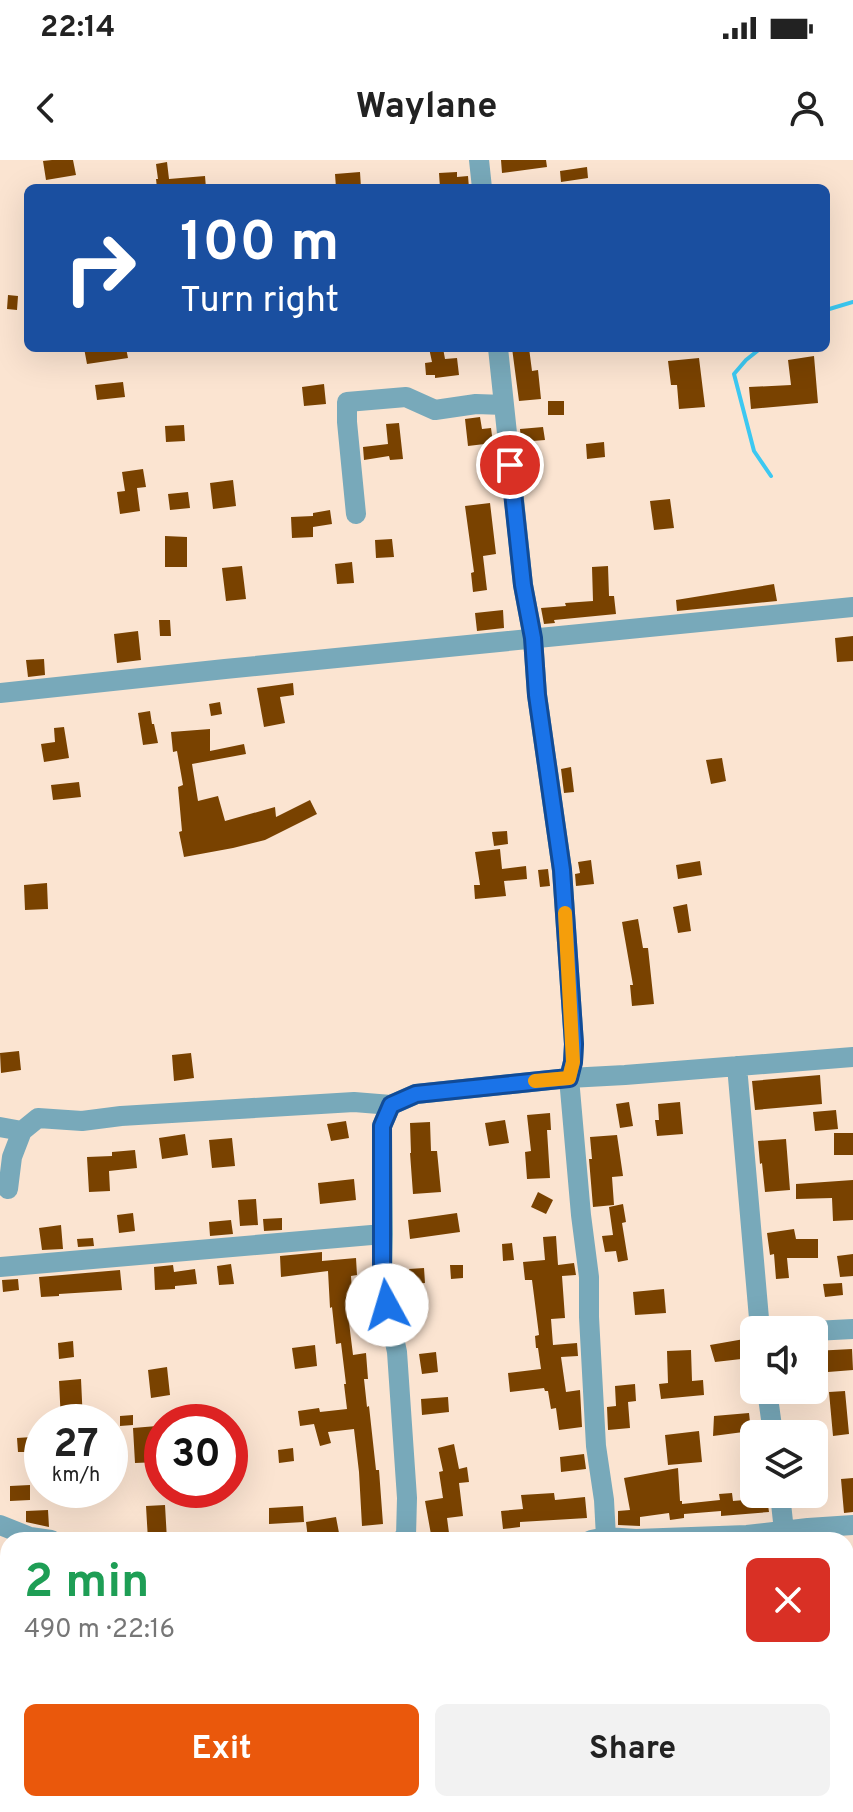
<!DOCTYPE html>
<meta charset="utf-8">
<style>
body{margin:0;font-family:Overpass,sans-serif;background:#f2f2f2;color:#222;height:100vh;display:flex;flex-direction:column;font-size:30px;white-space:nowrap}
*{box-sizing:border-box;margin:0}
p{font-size:26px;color:#767676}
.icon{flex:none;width:44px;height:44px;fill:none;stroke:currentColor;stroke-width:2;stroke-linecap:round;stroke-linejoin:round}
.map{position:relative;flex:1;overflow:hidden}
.panel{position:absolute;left:0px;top:1372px;width:854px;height:280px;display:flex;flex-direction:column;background:#fff;border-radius:24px 24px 0 0;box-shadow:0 8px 32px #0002}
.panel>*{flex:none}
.banner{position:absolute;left:24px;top:24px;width:806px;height:168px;border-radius:12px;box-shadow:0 8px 32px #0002;background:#1a4fa0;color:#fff;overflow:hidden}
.tools{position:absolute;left:740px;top:1156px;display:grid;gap:16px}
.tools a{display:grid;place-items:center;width:88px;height:88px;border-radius:12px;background:#fff;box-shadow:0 8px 32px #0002;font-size:40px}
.speed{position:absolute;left:24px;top:1244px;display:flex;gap:16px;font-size:40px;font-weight:700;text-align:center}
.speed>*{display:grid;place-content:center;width:104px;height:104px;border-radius:50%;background:#fff;box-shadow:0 8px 32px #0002;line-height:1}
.speed small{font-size:20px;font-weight:400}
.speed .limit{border:12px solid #d22;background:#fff;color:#111}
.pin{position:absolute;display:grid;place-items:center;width:68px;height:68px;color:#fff;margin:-34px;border:4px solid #fff;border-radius:50%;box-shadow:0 2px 8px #0007}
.me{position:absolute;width:88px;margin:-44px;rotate:354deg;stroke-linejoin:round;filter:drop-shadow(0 0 6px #0008)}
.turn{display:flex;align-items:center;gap:28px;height:168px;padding:0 24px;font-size:36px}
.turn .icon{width:104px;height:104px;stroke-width:2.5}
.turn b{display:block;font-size:56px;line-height:68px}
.round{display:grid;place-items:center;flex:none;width:84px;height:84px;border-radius:12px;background:#f2f2f2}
.headline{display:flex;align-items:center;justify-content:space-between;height:136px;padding:0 24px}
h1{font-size:48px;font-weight:700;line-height:60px;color:#1e9e55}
.action{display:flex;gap:16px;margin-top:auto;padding:16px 24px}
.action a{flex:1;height:92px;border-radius:12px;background:#ea580c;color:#fff;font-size:32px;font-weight:700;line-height:92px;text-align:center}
.action a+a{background:#f2f2f2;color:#222}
.status{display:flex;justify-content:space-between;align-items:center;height:56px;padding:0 40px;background:#fff;direction:ltr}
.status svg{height:22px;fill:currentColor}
header{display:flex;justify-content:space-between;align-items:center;height:104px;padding:0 24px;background:#fff;font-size:36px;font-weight:700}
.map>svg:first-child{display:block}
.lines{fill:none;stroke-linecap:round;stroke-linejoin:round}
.stream{stroke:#3cc8f1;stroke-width:4}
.building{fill:#794200}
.minor{stroke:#78a9ba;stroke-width:20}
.route-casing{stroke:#114b97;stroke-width:20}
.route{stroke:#1a73e8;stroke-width:14}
.slow{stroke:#f59e0b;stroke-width:14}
</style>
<div class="status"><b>22:14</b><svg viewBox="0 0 49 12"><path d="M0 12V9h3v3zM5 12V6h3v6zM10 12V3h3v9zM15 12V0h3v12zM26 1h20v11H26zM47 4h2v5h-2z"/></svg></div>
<header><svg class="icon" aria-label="back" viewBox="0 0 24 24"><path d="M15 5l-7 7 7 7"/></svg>Waylane<svg class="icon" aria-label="person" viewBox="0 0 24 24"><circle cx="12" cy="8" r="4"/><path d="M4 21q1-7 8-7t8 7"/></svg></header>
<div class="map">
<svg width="853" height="1652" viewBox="0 0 853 1652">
<rect width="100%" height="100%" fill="#fbe4d1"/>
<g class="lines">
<path class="stream" d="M826 150 853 142
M761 188 746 200 734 214 754 291 771 316
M846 1489 853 1491
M359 1652 363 1644"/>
</g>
<path class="building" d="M52 0H73L76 15 46 20 43 1Z
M501 0H546L547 7 502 13Z
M167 2 169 19 205 16 206 28H157L156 19H158L156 4Z
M587 7 588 18 561 22 560 11Z
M360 12 361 28H336L335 14Z
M457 12V17L468 16 469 28H440L439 13Z
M8 135 18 136 17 150 7 149Z
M84 188H126L128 198 87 204Z
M429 188H443L445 199 457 198 459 215 435 218V215H426L425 203 432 202Z
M512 188H529L532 211 538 210 541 239 519 241Z
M814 196 818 243 751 249 749 227 791 225 788 200Z
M699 198 705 247 679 249 677 225H671L668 201Z
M123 222 125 237 97 240 95 225Z
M324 224 326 244 304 246 302 227Z
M548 241H564V255H548Z
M480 257 482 269 491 268 493 283 468 286 465 259Z
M399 263 403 299 390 300 389 296 364 300 363 287 388 284 386 264Z
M184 265 185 281 166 282 165 266Z
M543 267 545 280 521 282 520 269Z
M604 282 605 297 587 299 586 284Z
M143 309 146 327 137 328 140 351 120 354 117 332 125 331 122 312Z
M233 320 236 346 213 349 210 323Z
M188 332 190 348 170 350 168 334Z
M670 339 674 368 654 370 650 341Z
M490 343 496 394 483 396 487 430 473 432 471 413 474 412 465 346Z
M330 350 332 364 313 367V377L292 378 291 357 313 356V353Z
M165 376 187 377V407H165Z
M392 379 394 397 376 398 375 380Z
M352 402 354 423 337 424 335 404Z
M242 406 246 439 226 441 222 408Z
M608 406 609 436H614L616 454 554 460 555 463 544 464 541 448 566 446 565 443 593 441 592 407Z
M774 424 777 441 677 451 676 440Z
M503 450 504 468 477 471 475 453Z
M159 460H170L171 476H160Z
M138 471 141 500 117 503 114 474Z
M853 476V501L837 502 835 478Z
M44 499 45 515 28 517 26 500Z
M293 523 294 535 280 537 285 563 264 567 257 528Z
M220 542 222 554 211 556 209 544Z
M150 551 152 564H154L158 583 143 585 138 553Z
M64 567 69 598 44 602 41 584 55 582 54 568Z
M210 569V591L244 584 246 594 192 604 198 641 218 636 225 661 275 647 276 657 310 640 317 654 265 680 233 688 184 697 179 672 182 671 178 627 183 625 177 591 173 592 171 572Z
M722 598 726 621 711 624 706 600Z
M571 607 574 632 564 633 561 609Z
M79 622 81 637 53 640 51 625Z
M507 671 508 684 494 686 492 672Z
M500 689 502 709 526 706 527 719 504 721 506 736 475 739 474 725H480L475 692Z
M591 700 594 724 576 726 575 714 580 713 578 702Z
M700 701 702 715 678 719 676 705Z
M548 709 550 726 540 727 538 710Z
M47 723 48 749 25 750 24 725Z
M687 744 691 771 678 773 673 747Z
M638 759 643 788H648L654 844 632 846 630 825H633L622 762Z
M19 891 21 910 1 913 0 893Z
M191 893 194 918 174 921 172 895Z
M820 915 822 944 755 950 752 921Z
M629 942 633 966 620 968 616 944Z
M680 942 683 974 657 976 655 960H659L658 944Z
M836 950 838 969 815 971 813 952Z
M550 953 551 970H547L550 1018 527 1019 525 992 531 991 527 955Z
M505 960 509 983 489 986 485 963Z
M346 961 349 978 331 981 327 964Z
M430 962 431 991H437L441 1032 413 1034 410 993H411L410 963Z
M834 973H853V995H834Z
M185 974 188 995 162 999 159 978Z
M617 975 623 1016 612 1017 614 1045 593 1047 589 999H592L590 977Z
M232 978 235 1006 212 1008 209 980Z
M786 979 790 1030 765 1032 762 1003 760 1004 758 981Z
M135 990 137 1008 109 1011 110 1031 89 1032 87 997 112 996V992Z
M354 1019 356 1040 320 1044 318 1023Z
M853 1020V1060L833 1061 832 1038 796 1039V1024Z
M538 1032 553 1040 546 1054 531 1047Z
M256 1039 258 1065 240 1066 238 1040Z
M623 1044 626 1062 622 1063 628 1100 618 1102 616 1091 605 1092 602 1076 613 1075 609 1047Z
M133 1053 135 1071 119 1073 117 1055Z
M457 1053 460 1072 410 1079 408 1060Z
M282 1058V1070L264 1071 263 1059Z
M231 1060 233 1074 210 1076 209 1062Z
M61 1065 63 1089 42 1090 39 1068Z
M794 1069 796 1079H818V1098H787L789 1118 776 1119 774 1094 770 1095 767 1073Z
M556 1076 558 1105 574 1103 576 1115 562 1116 565 1158 551 1159 553 1185 577 1183 578 1196 561 1197 566 1232 580 1230 582 1267 559 1270 556 1248 551 1249 548 1231H545L544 1228 510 1232 508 1213 541 1209 538 1188H536L535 1176 539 1175 532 1120H525L523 1102 545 1100 543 1077Z
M93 1078 94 1086 78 1087 77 1079Z
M512 1083 514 1100 503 1101 502 1084Z
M322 1092V1101L356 1098 357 1115 351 1116 353 1146H347L353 1195 366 1193 368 1219H364L367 1247 369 1246 376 1310H379L383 1364 362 1366 359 1312 354 1269 328 1272 331 1283 320 1286 314 1264 300 1266 298 1251 319 1248 320 1252 347 1249 344 1224H346L341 1183 336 1184 332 1147 330 1148 328 1111 281 1117 280 1096Z
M853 1094V1116L840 1117 837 1096Z
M231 1104 234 1124 219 1125 217 1106Z
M173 1105 174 1112 195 1109 197 1124 175 1126V1129L155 1130 154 1107Z
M450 1105H463V1118L451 1119Z
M424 1108 425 1123 410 1124 409 1109Z
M120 1110 122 1130 59 1134V1136L41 1137 39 1117Z
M18 1119 19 1130 3 1132 2 1120Z
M842 1123 843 1135 825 1137 823 1124Z
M664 1129 666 1153 635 1155 633 1132Z
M750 1178V1198L715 1202 710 1185Z
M73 1181 74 1197 59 1199 58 1183Z
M315 1185 317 1206 295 1209 292 1188Z
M852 1189 853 1210 828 1212V1208L814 1209V1191Z
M691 1190 692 1221 703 1220 704 1235 661 1239 659 1224 668 1223 667 1191Z
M436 1192 438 1212 422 1214 419 1194Z
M167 1207 170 1235 151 1238 148 1210Z
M81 1219 83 1262H61L59 1221Z
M635 1224 636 1241 628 1242 630 1268 608 1270 607 1247 616 1246 615 1226Z
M845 1231 849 1274 833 1276 829 1232Z
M448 1237 449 1252 422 1255 421 1239Z
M749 1253 751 1271 713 1276 714 1256Z
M133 1255V1265L120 1266V1256Z
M157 1266 159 1302 135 1303 133 1268Z
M699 1271 702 1302 668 1305 665 1275Z
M32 1277 33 1292H18L17 1278Z
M454 1284 459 1309 467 1307 469 1322 459 1323 463 1356 447 1358 449 1373H444L445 1380H432L425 1341 443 1338 439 1312 443 1311 438 1288Z
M293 1288 294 1301 279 1303 278 1290Z
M584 1294 586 1309 561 1312 560 1297Z
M678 1308 680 1341H682V1344L720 1340 719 1334 732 1333 733 1341 767 1338 769 1352 721 1356V1351L684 1354V1358L670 1360 669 1353 640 1357V1366L618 1365V1351L630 1350 624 1318Z
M853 1318V1352L844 1353 841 1319Z
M30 1325V1340L10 1341V1326Z
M72 1330H86V1343L72 1344Z
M554 1333 555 1340 585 1337 587 1358 520 1362V1367L503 1369 501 1351 523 1349 521 1335Z
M165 1345 167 1380H148L146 1346Z
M303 1346 304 1362 269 1364V1348Z
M48 1350 49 1367 26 1362V1351Z
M336 1357 339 1373 325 1375V1378L308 1379 306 1362Z"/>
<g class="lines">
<path class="minor" d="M479 0 482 28
M356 354 347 262V242L406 237 435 250 476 244 504 245
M0 533 225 509 853 447
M737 906 760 1170
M0 967 22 971
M8 1029 12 997 22 971 38 958 82 961 121 956 354 942 391 945
M0 1107 383 1074
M814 1171 853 1169
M767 1230 773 1274
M780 1334 784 1371
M0 1365 30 1377 51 1380
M606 1377 604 1340 596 1286 589 1157V1117L581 1055 569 918 625 915 853 897
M401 1380 406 1376 407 1338 397 1192 382 1121 383 1074 382 966 391 945 416 934 569 918 573 902 574 884 562 710 537 535 533 478 523 425 498 188
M591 1380 606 1377 636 1379 747 1375 808 1368 853 1365
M0 1443H8
M0 1644H8
M78 1644V1652
M427 1644 428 1652"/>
</g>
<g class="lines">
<g class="route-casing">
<path id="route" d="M387 1145 382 1121V966L391 945 416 934 569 918 573 902 574 884 562 710 537 535 533 478 523 425 510 305"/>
</g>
<use href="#route" class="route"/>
<path class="slow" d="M535 921 569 918 573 902 565 753"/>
</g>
</svg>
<div class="tools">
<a><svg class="icon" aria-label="sound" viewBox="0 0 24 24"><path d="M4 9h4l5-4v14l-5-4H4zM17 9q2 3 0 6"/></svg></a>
<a><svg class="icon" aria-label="layers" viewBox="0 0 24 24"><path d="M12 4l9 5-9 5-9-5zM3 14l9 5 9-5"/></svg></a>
</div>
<div class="speed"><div>27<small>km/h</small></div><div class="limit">30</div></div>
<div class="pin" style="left:510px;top:305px;background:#d93025"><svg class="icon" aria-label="arrive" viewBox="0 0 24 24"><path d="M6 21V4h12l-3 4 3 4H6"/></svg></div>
<svg class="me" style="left:387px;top:1145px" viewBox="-20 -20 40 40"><circle r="19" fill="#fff"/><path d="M0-13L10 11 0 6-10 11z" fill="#1a73e8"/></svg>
<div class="banner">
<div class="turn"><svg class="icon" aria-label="right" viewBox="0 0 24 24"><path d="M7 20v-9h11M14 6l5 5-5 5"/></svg><div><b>100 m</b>Turn right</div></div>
</div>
<section class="panel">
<div class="headline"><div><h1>2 min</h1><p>490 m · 22:16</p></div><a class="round" style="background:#d93025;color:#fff"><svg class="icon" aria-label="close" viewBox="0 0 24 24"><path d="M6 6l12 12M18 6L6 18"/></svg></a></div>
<div class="action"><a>Exit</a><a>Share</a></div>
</section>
</div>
